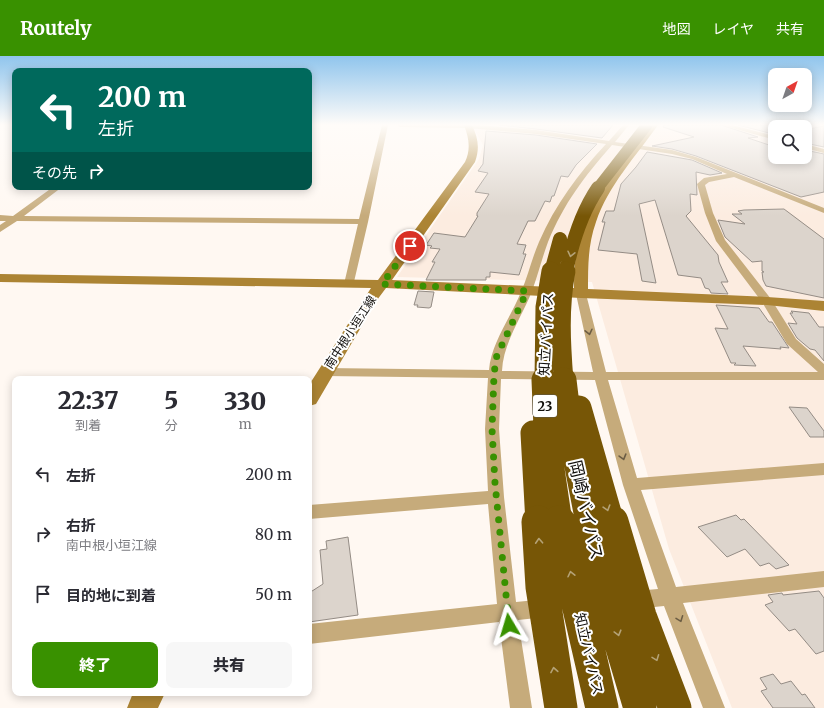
<!DOCTYPE html>
<html lang="ja">
<meta charset="utf-8">
<style>
body{margin:0;font-family:Merriweather,"Noto Sans JP",serif;background:#f7f7f7;color:#2b2b33;height:100vh;display:flex;flex-direction:column;font-size:15px;white-space:nowrap}
*{box-sizing:border-box;margin:0}
p{font-size:13px;color:#7c7c81}
.icon{flex:none;width:22px;height:22px;fill:none;stroke:currentColor;stroke-width:2;stroke-linecap:round;stroke-linejoin:round}
.map{position:relative;flex:1;overflow:hidden}
.panel{position:absolute;left:12px;top:320px;width:300px;height:320px;display:flex;flex-direction:column;background:#fff;border-radius:8px;box-shadow:0 2px 10px #0003}
.panel>*{flex:none}
.guide{position:absolute;left:12px;top:12px;width:300px;height:122px;border-radius:8px;box-shadow:0 2px 10px #0003;background:#00695c;color:#fff;overflow:hidden}
.needle{width:26px;rotate:40deg}
.fabs{position:absolute;left:768px;top:12px;display:grid;gap:8px}
.fabs a{display:grid;place-items:center;width:44px;height:44px;border-radius:8px;background:#fff;box-shadow:0 2px 10px #0003;font-size:20px}
.pin{position:absolute;display:grid;place-items:center;width:34px;height:34px;color:#fff;margin:-17px;border:2px solid #fff;border-radius:50%;box-shadow:0 1px 4px #0007}
.me{position:absolute;width:44px;margin:-22px;rotate:353deg;stroke-linejoin:round;filter:drop-shadow(0 0 3px #0008)}
.turn{display:flex;align-items:center;gap:14px;height:84px;padding:0 20px;font-size:18px}
.turn .icon{width:52px;height:52px;stroke-width:2.5}
.turn b{display:block;font-size:28px;line-height:34px}
.then{display:flex;align-items:center;height:38px;padding:0 20px;background:#0003;gap:8px;font-size:15px}
.eta{display:flex;justify-content:space-evenly;align-items:center;height:68px;text-align:center}
.eta b{font-size:24px;font-weight:800;line-height:28px}
.cta{display:flex;gap:8px;margin-top:auto;padding:8px 20px}
.cta a{flex:1;height:46px;border-radius:8px;background:#399100;color:#fff;font-size:16px;font-weight:800;line-height:46px;text-align:center}
.cta a+a{background:#f7f7f7;color:#2b2b33}
ul{padding:0;list-style:none}
li{display:flex;align-items:center;gap:12px;height:60px;padding:0 20px}
li div{flex:1}
li b{display:block;font-size:15px}
li em{font-style:normal}
header{display:flex;align-items:center;gap:24px;box-sizing:border-box;height:56px;padding:0 20px;background:#399100;color:#fff}
header strong{font-size:19px}
nav{display:flex;gap:22px;margin-inline-start:auto;font-size:14px}
.map>svg:first-child{display:block}
.industrial{fill:#fcece0;fill-rule:evenodd}
.building{fill:#dcd4cc;stroke:#948c85}
.lines{fill:none;stroke-linecap:round;stroke-linejoin:round}
.street{fill:#c6ab7b;fill-rule:evenodd}
.secondary{fill:#ac8434;fill-rule:evenodd}
.highway-bridge-far4{stroke:#775606;stroke-width:11}
.highway-bridge-far3{stroke:#775606;stroke-width:14}
.highway-bridge-far2{stroke:#775606;stroke-width:19}
.highway-bridge-far1{stroke:#775606;stroke-width:25}
.highway-bridge{stroke:#775606;stroke-width:33}
.oneway{stroke:#b4a276}
.oneway2{stroke:#6c5d44}
.route{stroke:#399100;stroke-width:7;stroke-dasharray:0 12.6}
.labels{text-anchor:middle;dominant-baseline:central;stroke-width:4;stroke-linejoin:round;paint-order:stroke}
.far-street-label{font-size:12px;fill:#110f0c;stroke:#fff}
.shield{fill:#fff;stroke:#585755;stroke-width:1}
.shield-label{font-size:13px;font-weight:bold;fill:#110f0c}
.street-label{font-size:14px;fill:#110f0c;stroke:#fff}
.near-street-label{font-size:17px;fill:#110f0c;stroke:#fff}
</style>
<header>
<strong>Routely</strong>
<nav><a>地図</a><a>レイヤ</a><a>共有</a></nav>
</header>
<div class="map">
<svg width="824" height="652" viewBox="0 0 824 652">
<rect width="100%" height="100%" fill="#fff8f2"/>
<path class="industrial" d="M472 69H824V652H732L669 493 592 226 397 221 479 103 483 89ZM775 71H805V101H775Z"/>
<path class="building" d="M499 69H613L602 82 536 73Z
M664 69H721L758 81 748 82 775 91V101H805V94L824 98V136L801 141 696 100 672 93 652 90 694 81 663 71Z
M738 69H787V71H775V77L773 78Z
M824 70V91L805 87V74Z
M486 75 536 79 597 88 576 109 568 121 561 120 554 140H552L550 146 545 145 535 165H528L517 188 526 189 523 198H526L519 219 490 216V221H486V224H426L435 206H432L440 193 430 192 432 190 426 189 434 177 465 181 478 160H477V157L489 138 475 136 488 117 478 115 483 108Z
M647 96 692 104 722 117 710 119 696 116 697 139 690 138 691 155 686 160 718 199 719 206 728 226H721L728 238 711 237 709 233 705 232 701 222 678 219 655 144 639 148 656 227 642 225 637 198 598 194 605 166H602L606 155H614L621 128 636 111Z
M784 153 824 183V242L766 230 763 224 762 216H764L762 215V205L752 206 725 181 718 164 745 168 732 158H742L738 155 744 154Z
M418 235 434 236 431 251 429 252 417 251 418 249H414Z
M716 249 759 252 769 266H772L789 292 780 291 781 293 743 290 756 310 734 309 736 307H731L715 272 728 273Z
M791 255 809 257 819 271H824V305L815 294 810 293 797 282 788 267 797 268 790 257H793Z
M789 351 807 352 824 375V381H810Z
M736 459 741 464 744 463 789 509 776 513 769 507 760 510 745 493 727 501 698 471Z
M348 481 358 559 309 566V537L323 528 320 494 327 493 326 485Z
M819 535 824 542V595L816 598 795 573 789 575 765 549 773 546 768 539 782 537 783 539Z
M773 618 781 628 791 625 802 639 805 638 815 652H773L761 635 767 633 760 622Z"/>
<g class="lines">
<path class="street" d="M382 69H388L368 166 353 230H345L344 228 358 168 17 165 0 176V169L6 165H0V159L13 160 53 131H62L24 160 359 163Z
M397 69H478L536 74 609 85 623 69H629L615 86 672 94 696 101 824 152V157L734 121 709 126 705 129 713 157 725 184 771 243 796 283 824 308V324H608L637 422 824 407V419L641 434 676 531 824 515V531L683 547 725 652H703L664 550 635 553 628 550 625 544 628 538 635 535 658 533 623 429 595 324 501 323 499 373 504 441 516 546 546 543 553 546 556 552 553 558 546 561 518 564 532 652H510L499 566 309 588V568L497 548 488 448 309 463V449L488 435 485 373 488 322 325 320 321 319 319 316 321 313 325 312 489 314C491 287 511 261 521 236 528 220 532 202 539 186 555 149 578 118 606 88L536 78 468 72 400 71ZM612 89 672 98 692 103 727 118 704 122 697 128 705 157 716 185 762 246 787 288 818 316H606L586 238 581 235 576 238 593 316 502 315C503 287 522 261 532 235 538 219 542 202 548 186 564 147 584 121 612 89Z
M722 69H732L775 80V84Z
M805 88 824 93V97L805 92Z"/>
<path class="secondary" d="M464 69H472C478 82 480 92 475 106L392 224 574 232C574 216 575 199 579 183 590 139 623 105 650 69H658C636 100 608 130 596 166 588 188 588 210 588 233L767 241 824 245V255L767 249 581 242 386 232 377 244 316 348 309 350V329L371 232 0 226V218L378 224 465 106C471 93 469 82 464 69Z
M133 637H165L158 652H127Z"/>
<path class="highway-bridge-far4" d="M597 133 647 69"/>
<path class="highway-bridge-far3" d="M551 216 560 183
M566 216C572 187 581 157 598 132"/>
<path class="highway-bridge-far2" d="M544 325 545 251 551 215
M564 325C561 287 559 252 566 215"/>
<path class="highway-bridge-far1" d="M544 324 546 372 560 467
M564 324 570 374 588 467
M579 352 612 467
M533 377 538 467"/>
<path class="highway-bridge" d="M538 466 542 531 561 652
M559 466 602 652
M588 466 605 534 640 652
M612 466 640 560 675 652"/>
</g>
<defs><path id="oneway-chevron" d="M-2-3.5L2.5 0L-2 3.5" fill="none" stroke-width="1.6" stroke-linecap="round" stroke-linejoin="round"/></defs>
<g class="oneway">
<use href="#oneway-chevron" transform="translate(571 198) rotate(103)"/>
<use href="#oneway-chevron" transform="translate(607 452) rotate(73)"/>
<use href="#oneway-chevron" transform="translate(539 485) rotate(-93)"/>
<use href="#oneway-chevron" transform="translate(571 518) rotate(-103)"/>
<use href="#oneway-chevron" transform="translate(618 577) rotate(75)"/>
<use href="#oneway-chevron" transform="translate(656 602) rotate(69)"/>
<use href="#oneway-chevron" transform="translate(554 614) rotate(-100)"/>
</g>
<g class="oneway2">
<use href="#oneway-chevron" transform="translate(589 276) rotate(77)"/>
<use href="#oneway-chevron" transform="translate(623 401) rotate(74)"/>
<use href="#oneway-chevron" transform="translate(680 563) rotate(69)"/>
</g>
<linearGradient id="sky" x2="0" y2="1"><stop stop-color="#90c5ed"/><stop offset="0.43" stop-color="#fffcf9"/><stop offset="1" stop-color="#fffcf9" stop-opacity="0"/></linearGradient>
<rect width="824" height="160" fill="url(#sky)"/>
<g class="lines">
<path class="route" d="M410 190 382 228 527 235 496 302 494 319 492 373 495 427 509 569"/>
</g>
<g class="labels">
<g class="far-street-label">
<text transform="translate(350 276) rotate(-57)">南中根小垣江線</text>
</g>
<rect class="shield" x="533" y="339" width="24" height="22" rx="3"/>
<g class="shield-label">
<text x="545" y="350">23</text>
</g>
<g class="street-label">
<text transform="translate(546 278) rotate(-87)">知立バイパス</text>
<text transform="translate(589 598) rotate(77)">知立バイパス</text>
</g>
<g class="near-street-label">
<text transform="translate(586 454) rotate(77)">岡崎バイパス</text>
</g>
</g>
</svg>
<div class="fabs">
<a><svg class="needle" viewBox="-14 -14 28 28"><path d="M0-13l5 13h-10z" fill="#e53935"/><path d="M0 13l5-13h-10z" fill="#7c7c81"/></svg></a>
<a><svg class="icon" aria-label="search" viewBox="0 0 24 24"><circle cx="10" cy="10" r="6"/><path d="M15 15l6 6"/></svg></a>
</div>
<div class="pin" style="left:410px;top:190px;background:#d93025"><svg class="icon" aria-label="arrive" viewBox="0 0 24 24"><path d="M6 21V4h12l-3 4 3 4H6"/></svg></div>
<svg class="me" style="left:509px;top:569px" viewBox="-20 -20 40 40"><path d="M0-17L14 15 0 8-14 15z" fill="#399100" stroke="#fff" stroke-width="4"/></svg>
<div class="guide">
<div class="turn"><svg class="icon" aria-label="left" viewBox="0 0 24 24"><path d="M17 20v-9H6M10 6l-5 5 5 5"/></svg><div><b>200 m</b>左折</div></div>
<div class="then">その先<svg class="icon" aria-label="right" viewBox="0 0 24 24"><path d="M7 20v-9h11M14 6l5 5-5 5"/></svg></div>
</div>
<section class="panel">
<div class="eta">
<div><b>22:37</b><p>到着</p></div>
<div><b>5</b><p>分</p></div>
<div><b>330</b><p>m</p></div>
</div>
<ul>
<li><svg class="icon" aria-label="left" viewBox="0 0 24 24"><path d="M17 20v-9H6M10 6l-5 5 5 5"/></svg><div><b>左折</b></div><em>200 m</em></li>
<li><svg class="icon" aria-label="right" viewBox="0 0 24 24"><path d="M7 20v-9h11M14 6l5 5-5 5"/></svg><div><b>右折</b><p>南中根小垣江線</p></div><em>80 m</em></li>
<li><svg class="icon" aria-label="arrive" viewBox="0 0 24 24"><path d="M6 21V4h12l-3 4 3 4H6"/></svg><div><b>目的地に到着</b></div><em>50 m</em></li>
</ul>
<div class="cta"><a>終了</a><a>共有</a></div>
</section>
</div>
